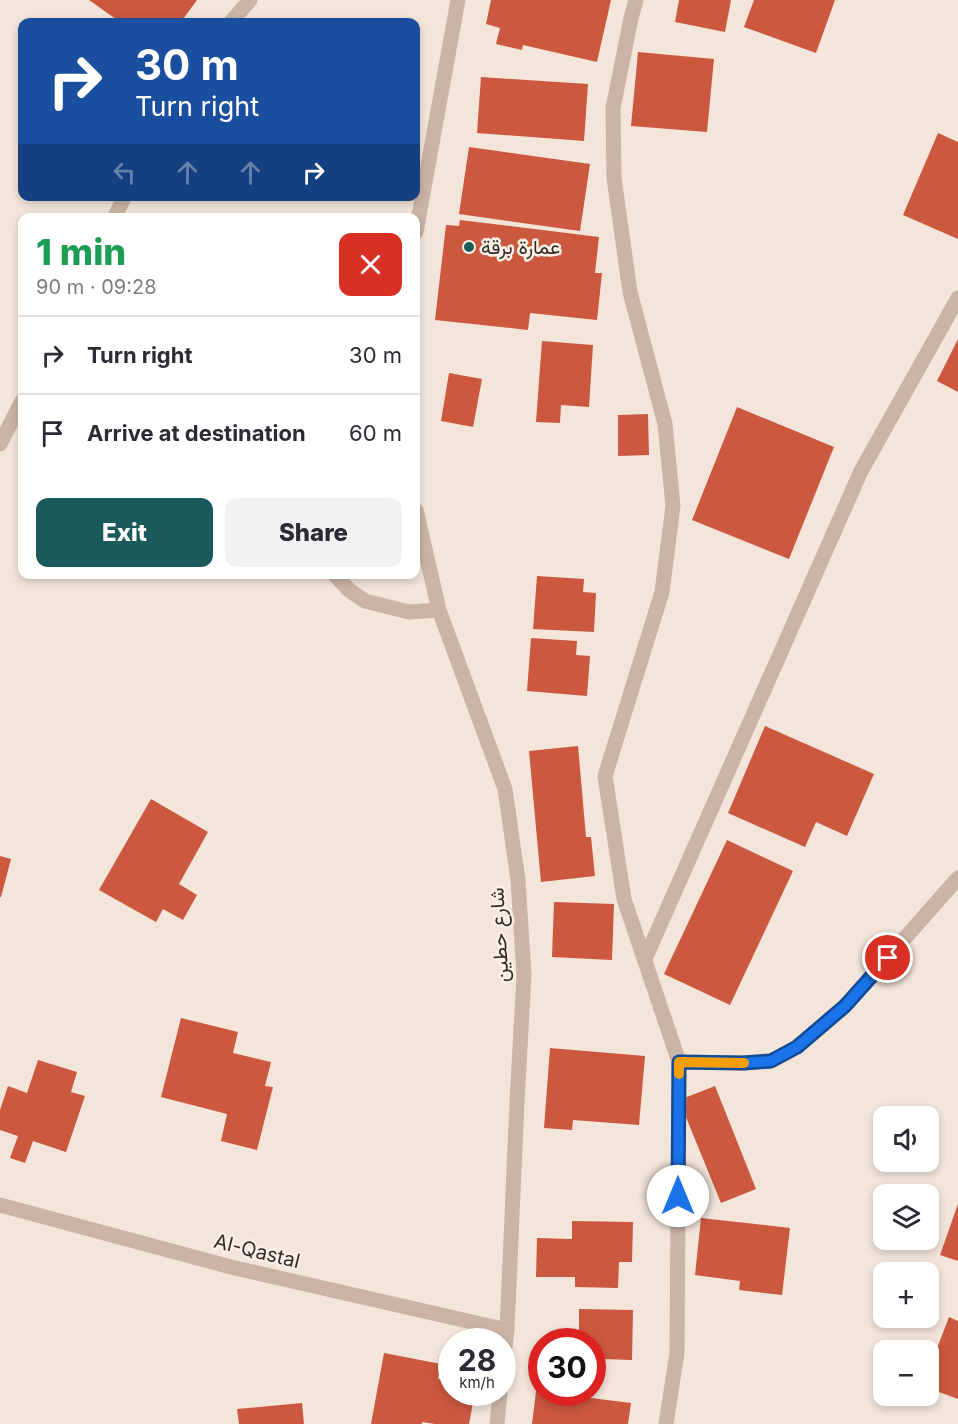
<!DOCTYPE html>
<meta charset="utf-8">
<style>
body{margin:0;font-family:Inter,Vazirmatn,sans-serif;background:#f2f2f3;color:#2b2b33;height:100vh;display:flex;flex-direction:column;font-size:22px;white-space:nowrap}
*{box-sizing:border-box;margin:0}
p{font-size:20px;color:#7c7c81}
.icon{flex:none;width:33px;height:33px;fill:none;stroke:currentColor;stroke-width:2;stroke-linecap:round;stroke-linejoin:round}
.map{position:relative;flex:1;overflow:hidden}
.panel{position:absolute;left:18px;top:213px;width:402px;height:366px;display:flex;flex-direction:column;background:#fff;border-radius:12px;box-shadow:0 3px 9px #0003}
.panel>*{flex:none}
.guide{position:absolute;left:18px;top:18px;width:402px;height:183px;border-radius:12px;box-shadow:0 3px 9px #0003;background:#1a4fa0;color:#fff;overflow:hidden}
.fabs{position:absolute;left:873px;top:1106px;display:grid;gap:12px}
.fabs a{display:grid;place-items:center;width:66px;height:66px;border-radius:12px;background:#fff;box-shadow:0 3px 9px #0003;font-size:30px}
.speed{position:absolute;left:438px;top:1328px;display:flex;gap:12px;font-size:30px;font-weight:700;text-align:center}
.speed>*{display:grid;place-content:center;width:78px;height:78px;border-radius:50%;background:#fff;box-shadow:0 3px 9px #0003;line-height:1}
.speed small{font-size:15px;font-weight:400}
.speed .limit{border:9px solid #d22;background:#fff;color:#111}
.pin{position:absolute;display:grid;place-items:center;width:51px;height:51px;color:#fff;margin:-26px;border:3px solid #fff;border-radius:50%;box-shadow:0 2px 6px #0007}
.me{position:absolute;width:66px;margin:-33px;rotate:0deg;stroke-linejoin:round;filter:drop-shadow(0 0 4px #0008)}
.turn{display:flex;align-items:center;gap:21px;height:126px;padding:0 18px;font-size:27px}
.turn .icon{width:78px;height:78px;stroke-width:2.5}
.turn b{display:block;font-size:42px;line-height:51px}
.lanes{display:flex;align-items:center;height:57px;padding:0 18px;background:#0003;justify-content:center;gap:30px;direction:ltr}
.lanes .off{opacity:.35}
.round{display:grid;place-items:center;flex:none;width:63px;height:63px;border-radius:12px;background:#f2f2f3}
.summary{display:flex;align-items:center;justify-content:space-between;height:102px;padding:0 18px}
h1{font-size:36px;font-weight:800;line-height:45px;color:#1e9e55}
.button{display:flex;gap:12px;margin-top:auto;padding:12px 18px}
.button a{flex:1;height:69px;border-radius:12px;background:#1b5a5a;color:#fff;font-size:24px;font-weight:800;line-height:69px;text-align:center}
.button a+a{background:#f2f2f3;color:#2b2b33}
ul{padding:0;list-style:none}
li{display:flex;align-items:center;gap:18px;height:78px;padding:0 18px;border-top:2px solid #e1e1e2}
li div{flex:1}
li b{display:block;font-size:22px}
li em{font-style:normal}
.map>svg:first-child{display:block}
.building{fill:#cb583f}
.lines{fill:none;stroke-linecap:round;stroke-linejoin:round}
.street{stroke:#cbb4a5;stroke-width:15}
.route-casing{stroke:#114b97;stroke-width:15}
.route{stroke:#1a73e8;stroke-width:10}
.slow{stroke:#f59e0b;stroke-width:10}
.poi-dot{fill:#1b5a5a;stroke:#faf0e6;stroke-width:2}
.labels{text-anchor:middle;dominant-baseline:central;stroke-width:5;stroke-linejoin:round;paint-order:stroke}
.poi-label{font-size:20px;fill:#372b27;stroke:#faf0e6;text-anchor:start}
.street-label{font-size:20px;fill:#372b27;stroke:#faf0e6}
</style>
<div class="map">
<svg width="958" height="1424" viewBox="0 0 958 1424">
<rect width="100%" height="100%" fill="#f3e5da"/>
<path class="building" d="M89 0H197L181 22H120Z
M491 0H611L597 62 523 45 522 50 496 44 500 28 486 24Z
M679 0H731L725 32 675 22Z
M754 0H835L816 53 744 27Z
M638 52 714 59 707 132 631 126Z
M481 77 588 84 584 141 477 133Z
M938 133 958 142V239L903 215Z
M469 147 590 164 580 231 459 214Z
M460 220 599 237 595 273H602L597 320 530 313 528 330 435 320 446 225 459 226Z
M958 339V392L937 381Z
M542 341 593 345 589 407 561 405 560 423 536 422Z
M449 373 482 379 473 427 441 421Z
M737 407 834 447 789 559 692 520Z
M648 414 649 455 618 456V415Z
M537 576 584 579 583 592 596 593 594 632 533 629Z
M531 638 577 641 576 655 590 656 587 696 527 691Z
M765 726 874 774 847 836 816 822 805 847 728 813Z
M578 746 586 837H591L595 876 541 882 529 751Z
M151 799 208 832 179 884 197 895 183 920 163 909 156 922 99 890Z
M727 840 793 871 730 1005 664 974Z
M0 856 11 859 1 897H0Z
M554 902 614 904 612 960 552 957Z
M181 1018 238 1032 233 1053 271 1062 265 1086 273 1087 257 1150 221 1141 227 1114 161 1097Z
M550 1048 645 1056 639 1125 573 1120 572 1130 544 1128Z
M38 1060 77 1072 71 1092 85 1096 66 1152 33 1141 25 1163 10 1158 18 1136 0 1130V1110L8 1086 27 1093Z
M715 1086 756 1189 721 1203 679 1100Z
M958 1204V1261L940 1255Z
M701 1218 790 1228 782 1295 739 1290 740 1281 695 1275Z
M572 1221 633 1222 632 1262H619L618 1288 575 1287V1277H536L537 1238 572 1239Z
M579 1309 633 1310 632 1360 603 1359V1378H592V1341H579Z
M949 1317 958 1321V1399L928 1388V1372Z
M384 1353 441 1364 438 1379 452 1381V1392H475L469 1424H435L422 1422V1424H371Z
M536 1366H542V1390H535Z
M536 1391 631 1403 628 1424H532Z
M302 1403 304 1424H239L237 1409Z"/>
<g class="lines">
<path class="street" d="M636 0 631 18 613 108 614 178 630 292 665 424 673 506 662 592 605 776 624 899 679 1062 677 1353 666 1424
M231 22 250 0
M114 218 125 196
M416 232 458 0
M0 444 22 401
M416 510 439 610 505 789 518 880 524 975 517 1102 507 1330 502 1372
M334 574 349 590 365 601 409 612 439 610
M645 959 861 471 958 298
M679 1062 743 1063 771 1061 797 1047 845 1006 958 878
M0 1205 231 1267 507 1330
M497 1424 500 1392"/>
</g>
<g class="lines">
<g class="route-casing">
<path id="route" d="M678 1196 679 1062 743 1063 771 1061 797 1047 845 1006 888 958"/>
</g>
<use href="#route" class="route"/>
<path class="slow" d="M679 1074V1062L744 1063"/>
</g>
<circle class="poi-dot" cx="469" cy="247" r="6"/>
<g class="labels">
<g class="poi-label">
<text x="481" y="247">عمارة برقة</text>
</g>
<g class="street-label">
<text transform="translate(499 935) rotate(-93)">شارع حطين</text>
<text transform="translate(257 1251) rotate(14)">Al-Qastal</text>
</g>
</g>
</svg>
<div class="fabs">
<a><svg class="icon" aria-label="sound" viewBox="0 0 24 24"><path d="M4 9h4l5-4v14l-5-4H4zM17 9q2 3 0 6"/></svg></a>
<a><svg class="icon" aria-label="layers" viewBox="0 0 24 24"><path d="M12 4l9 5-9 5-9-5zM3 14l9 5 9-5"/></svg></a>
<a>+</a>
<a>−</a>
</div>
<div class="speed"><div>28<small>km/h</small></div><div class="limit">30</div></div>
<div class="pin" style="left:888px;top:958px;background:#d93025"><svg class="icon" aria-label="arrive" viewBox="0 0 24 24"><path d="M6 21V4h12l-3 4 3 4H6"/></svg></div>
<svg class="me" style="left:678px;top:1196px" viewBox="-20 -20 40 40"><circle r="19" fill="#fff"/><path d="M0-13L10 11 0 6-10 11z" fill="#1a73e8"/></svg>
<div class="guide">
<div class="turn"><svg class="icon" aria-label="right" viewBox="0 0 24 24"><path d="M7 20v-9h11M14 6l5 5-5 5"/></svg><div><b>30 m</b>Turn right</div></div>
<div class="lanes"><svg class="icon off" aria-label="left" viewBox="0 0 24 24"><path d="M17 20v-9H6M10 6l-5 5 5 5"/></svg><svg class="icon off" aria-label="ahead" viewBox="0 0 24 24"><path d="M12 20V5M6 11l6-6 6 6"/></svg><svg class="icon off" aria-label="ahead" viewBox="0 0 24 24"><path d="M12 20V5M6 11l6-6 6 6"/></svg><svg class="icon" aria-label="right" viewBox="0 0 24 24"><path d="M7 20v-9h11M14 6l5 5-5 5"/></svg></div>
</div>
<section class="panel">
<div class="summary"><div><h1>1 min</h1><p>90 m · 09:28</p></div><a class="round" style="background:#d93025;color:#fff"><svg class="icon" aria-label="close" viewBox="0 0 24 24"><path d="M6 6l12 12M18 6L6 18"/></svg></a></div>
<ul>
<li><svg class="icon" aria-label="right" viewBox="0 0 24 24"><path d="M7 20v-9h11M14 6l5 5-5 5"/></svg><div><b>Turn right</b></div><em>30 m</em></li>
<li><svg class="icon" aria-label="arrive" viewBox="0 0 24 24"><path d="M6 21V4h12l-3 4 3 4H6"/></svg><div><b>Arrive at destination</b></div><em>60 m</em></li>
</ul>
<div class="button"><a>Exit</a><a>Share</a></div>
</section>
</div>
